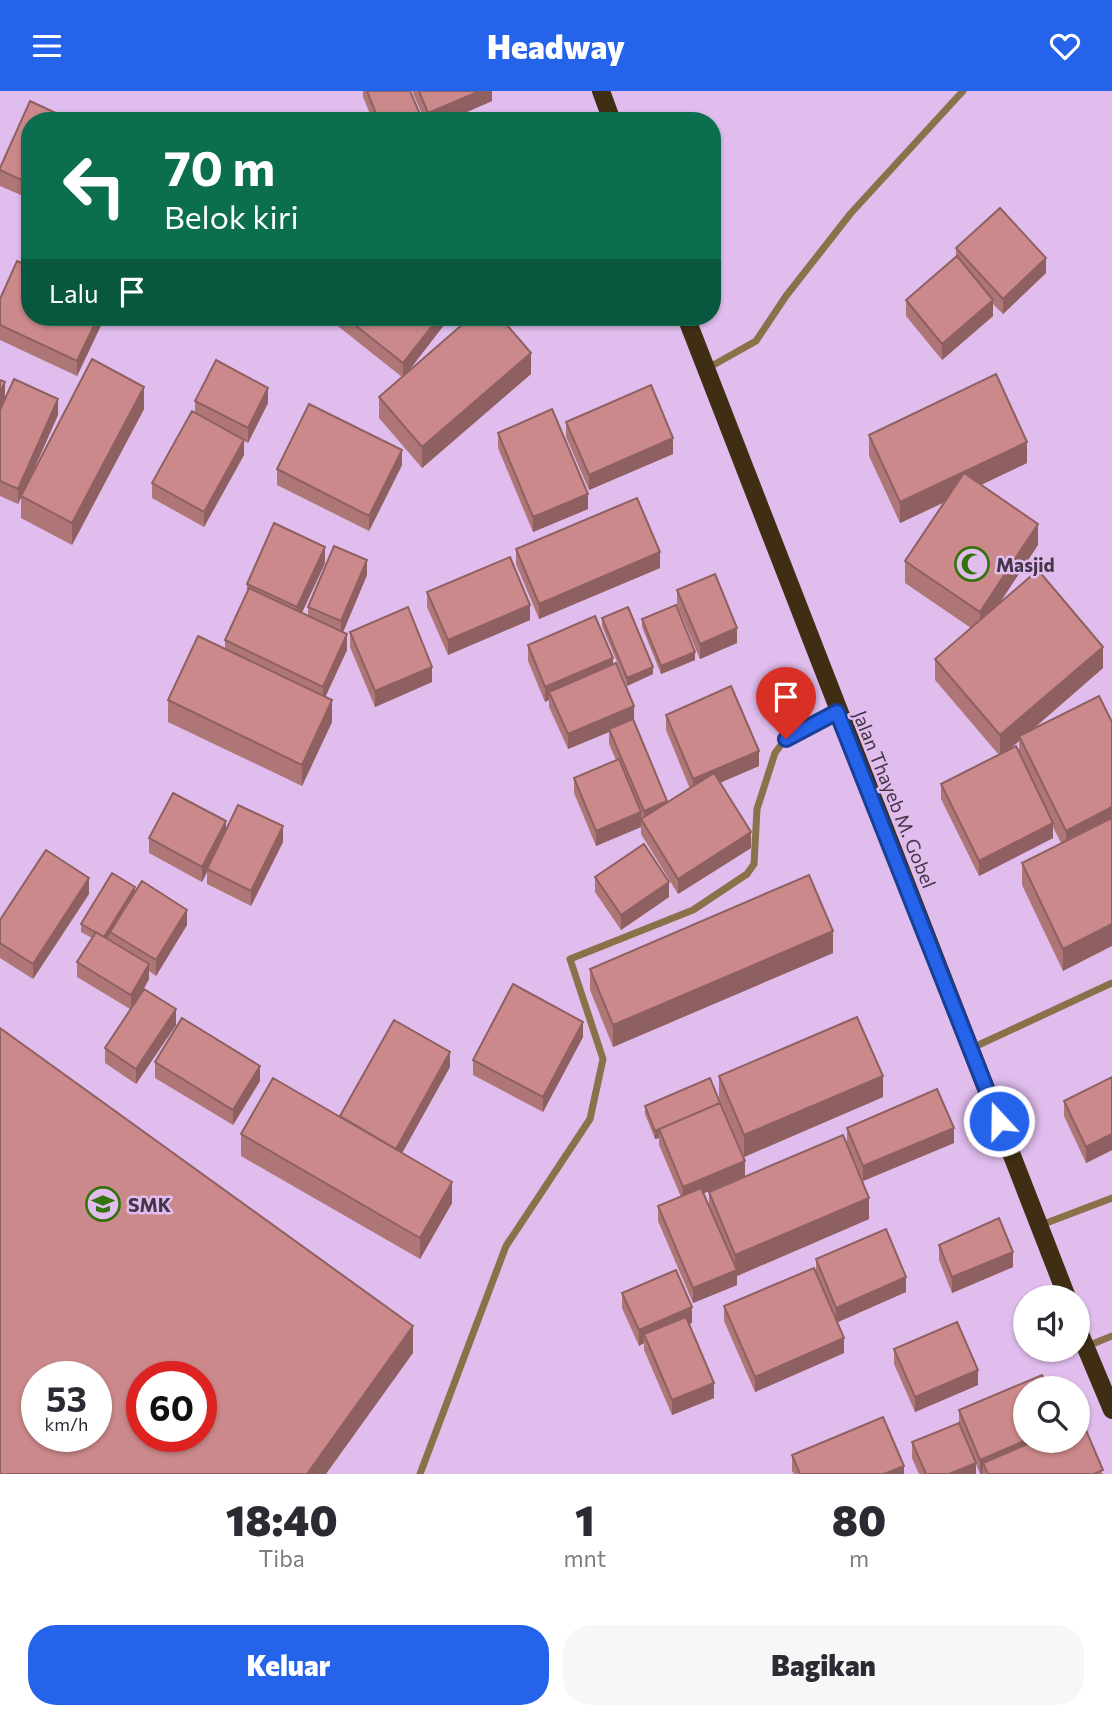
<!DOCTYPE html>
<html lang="id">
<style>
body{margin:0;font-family:Commissioner,sans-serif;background:#f7f7f7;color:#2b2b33;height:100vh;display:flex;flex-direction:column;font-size:26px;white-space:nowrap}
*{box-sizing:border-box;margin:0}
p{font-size:23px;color:#7c7c81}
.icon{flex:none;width:38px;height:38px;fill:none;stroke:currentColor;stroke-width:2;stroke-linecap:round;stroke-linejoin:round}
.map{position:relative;height:1383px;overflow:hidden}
.drawer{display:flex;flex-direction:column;background:#fff;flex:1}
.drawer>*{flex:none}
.top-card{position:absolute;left:21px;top:21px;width:700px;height:214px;border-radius:28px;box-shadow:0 2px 5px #0004;background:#0b6e4f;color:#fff;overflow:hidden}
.buttons{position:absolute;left:1013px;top:1194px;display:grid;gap:14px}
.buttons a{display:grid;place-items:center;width:77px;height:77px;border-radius:50%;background:#fff;box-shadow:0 2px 5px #0004;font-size:35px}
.speed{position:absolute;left:21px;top:1270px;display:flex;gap:14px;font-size:35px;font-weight:700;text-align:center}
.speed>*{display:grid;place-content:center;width:91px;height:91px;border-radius:50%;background:#fff;box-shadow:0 2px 5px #0004;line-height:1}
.speed small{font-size:18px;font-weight:400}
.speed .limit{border:10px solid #d22;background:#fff;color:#111}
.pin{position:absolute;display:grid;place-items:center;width:60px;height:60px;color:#fff;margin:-72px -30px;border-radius:50% 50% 50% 0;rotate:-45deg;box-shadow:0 0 7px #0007}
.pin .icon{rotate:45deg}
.me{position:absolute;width:77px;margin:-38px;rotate:339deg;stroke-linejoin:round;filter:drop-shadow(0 0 5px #0008)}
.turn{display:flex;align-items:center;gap:24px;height:147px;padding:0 28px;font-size:32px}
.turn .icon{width:91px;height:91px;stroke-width:2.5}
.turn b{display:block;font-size:49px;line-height:60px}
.then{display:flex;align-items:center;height:66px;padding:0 28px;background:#0003;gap:14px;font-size:26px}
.eta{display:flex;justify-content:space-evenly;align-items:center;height:119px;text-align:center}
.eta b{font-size:42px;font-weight:800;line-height:49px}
.action{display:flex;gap:14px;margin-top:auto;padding:14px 28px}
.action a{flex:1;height:80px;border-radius:28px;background:#2563eb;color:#fff;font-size:28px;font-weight:800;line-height:80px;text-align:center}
.action a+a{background:#f7f7f7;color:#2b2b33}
header{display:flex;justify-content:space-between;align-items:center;height:91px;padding:0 28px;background:#2563eb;color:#fff;font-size:32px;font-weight:800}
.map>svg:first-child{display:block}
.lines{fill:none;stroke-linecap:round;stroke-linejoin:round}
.minor{stroke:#8b714a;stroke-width:7}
.primary{stroke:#3f2e13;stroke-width:18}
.wall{fill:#af7678;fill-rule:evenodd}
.shaded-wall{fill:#8f6061}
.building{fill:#cc898b;stroke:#8f6061;stroke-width:2;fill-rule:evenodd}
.route-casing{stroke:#184099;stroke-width:18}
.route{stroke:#2563eb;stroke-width:12}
.labels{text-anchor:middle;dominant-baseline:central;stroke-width:5;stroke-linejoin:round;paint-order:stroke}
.poi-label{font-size:19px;font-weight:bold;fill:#443549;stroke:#e0bded;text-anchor:start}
.street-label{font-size:19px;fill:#443549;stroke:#e0bded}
</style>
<header><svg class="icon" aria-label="menu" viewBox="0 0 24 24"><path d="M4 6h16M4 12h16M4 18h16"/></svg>Headway<svg class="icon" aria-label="heart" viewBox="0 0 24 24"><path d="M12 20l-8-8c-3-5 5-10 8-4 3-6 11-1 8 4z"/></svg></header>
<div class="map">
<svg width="1112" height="1383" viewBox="0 0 1112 1383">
<rect width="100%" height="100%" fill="#e0bded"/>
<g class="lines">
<path class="minor" d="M708 277 756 250 786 205 851 122 963 0
M972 957 1112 892
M1041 1134 1112 1107
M1085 1256 1112 1245
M420 1383 506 1155 590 1028 603 968 570 868 693 819 747 783 754 773 757 718 775 662 786 647 837 621"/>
<path class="primary" d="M601 0 612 30
M686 226 1067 1206
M1078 1238 1112 1319"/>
</g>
<path class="wall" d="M363 0H410L423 30H373L363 6Z
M412 0H492V10L446 30H425Z
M30 30V108L0 95V77Z
M956 157 1046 182 1003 223 993 213V225L942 269 906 225V209L956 166Z
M0 208 105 226 77 285 0 249Z
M329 226H444V234L407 282 531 283 422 377 379 327V306L402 286 329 228Z
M195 310 268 312 248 352 244 350V364L204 436 152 407V392L195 321Z
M144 318 72 454 21 427V407L18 413 0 405V319L58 324 26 397Z
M566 331 673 363 589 399 566 346Z
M498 342 588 418 533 441 498 357Z
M869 344 1027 372 981 394 1038 454 999 512 1103 577 1031 640 1099 605 1063 880 1022 794V772L1061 752 1053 736V747L979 785 941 708V693L999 664 935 589V568L971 537 905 492V470L945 411 900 432 869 365ZM1019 650V662L1008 660Z
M402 374 369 440 277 394V378Z
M516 458 660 477 539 528 516 473Z
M325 472 302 522 308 525V516L367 484 343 541 347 559 325 606 332 631 302 695 168 631V609L225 558V549L247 501V493Z
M677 499 737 552 700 568 677 514Z
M427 501 530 529 448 564 427 516Z
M602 527 653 583 627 595 602 535Z
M642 528 695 569 661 583 642 536Z
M350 541 432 591 375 616 350 556Z
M528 554 613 573 634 631 667 712 690 698 666 639V624L759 675 720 692 751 757 678 803 641 743V728V736L596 755 574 702V687L616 669 609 653V641L568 658 549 616V609L545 611 528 570Z
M226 740 283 751 251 815 207 793V781L202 791 149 762V747Z
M595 786 669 806 621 839 595 801Z
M89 803 33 888 0 867V829Z
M81 833 187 834 156 885 149 880V888L144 898 176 934 136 993 105 972V957L130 918 77 886V871L92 847 81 841Z
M833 862 613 956 590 899V878Z
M583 946 543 1021 473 984V969Z
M155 971 260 990 233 1034 155 987Z
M450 976 402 1062 452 1112 420 1168 241 1065V1043L340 1026Z
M719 985 883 1006 744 1066 719 1007Z
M1112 986V1059L1086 1072 1064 1025V1010Z
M645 1015 745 1085 704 1102 709 1114V1101L869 1128 737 1185V1194L693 1212 658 1130V1115L681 1106 659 1054V1047L655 1048 645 1023Z
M847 1037 954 1052 863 1090 847 1052Z
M939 1154 1013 1176 952 1202 939 1169Z
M816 1168 906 1201 837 1231 844 1262 755 1301 724 1230V1215L816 1181Z
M622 1202 692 1232 689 1233 714 1307 672 1324 644 1259V1252L639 1255 622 1217Z
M894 1258 978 1294 915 1321 894 1273Z
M1026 1297 1103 1383H980L976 1373V1383H919L912 1367V1351L959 1333V1319Z
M792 1364 904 1383H794L792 1380Z"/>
<path class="shaded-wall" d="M480 0H492V10L446 30H428V22Z
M1046 167V182L1003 223V208Z
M993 209V225L942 269V253Z
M98 226H105L77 285V270Z
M439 226H444V234L403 287V272Z
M531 262V283L422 377V356Z
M5 291V306L0 318V302Z
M144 296V318L72 454V432Z
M268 297V312L248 352V337Z
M58 308V324L18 413V398Z
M673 347V363L589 399V384Z
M244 349V364L204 436V421Z
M1027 351V372L900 432V411Z
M402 359V374L369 440V425Z
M588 403V418L533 441V426Z
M1038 433V454L980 542V521Z
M325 456V472L297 532V516Z
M660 461V477L539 528V513Z
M367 469V484L341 546V530Z
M530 514V529L448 564V549Z
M737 537V552L700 568V553Z
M347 543V559L323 611V596Z
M1103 556V577L1021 648 1019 645V650L1000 666V644Z
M695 561V569L661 583V575Z
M613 567V582L549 601V609L545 611V596Z
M432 576V591L375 616V600Z
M653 576V583L627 595V587Z
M332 609V631L302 695V674Z
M634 615V631L609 638V641L568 658V643Z
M759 660V675L693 703V688Z
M667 710V725L644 733V720Z
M1112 716V738L1066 761V740Z
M641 721V736L596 755V740Z
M226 730V745L207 778V781L202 791V776Z
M1053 732V747L979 785V770Z
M283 735V751L251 815V800Z
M751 741V757L678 803V788Z
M89 787V803L33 888V873Z
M669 791V806L621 839V824Z
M135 796V803L103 854V846Z
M187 819V834L156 885V869Z
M1112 833V855L1063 880V858Z
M833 840V862L613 956V934Z
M149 873V888L131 919V904Z
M176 918V934L136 993V978Z
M583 931V946L543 1021V1006Z
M450 961V976L396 1073V1058Z
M260 975V990L233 1034V1019Z
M883 985V1006L744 1066V1044Z
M954 1037V1052L863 1090V1075Z
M659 1039V1047L655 1048V1040Z
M1112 1043V1059L1086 1072V1056Z
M745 1070V1085L683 1111V1096Z
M452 1091V1112L420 1168V1147Z
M869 1107V1128L737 1185V1194L693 1212V1197L735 1179V1164Z
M1013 1161V1176L952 1202V1186Z
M906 1186V1201L836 1232V1217Z
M692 1216V1232L647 1251 644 1243V1252L639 1255V1239Z
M413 1235V1262L326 1383H307Z
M844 1247V1262L755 1301V1286Z
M978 1279V1294L915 1321V1306Z
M714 1292V1307L672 1324V1309Z
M1026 1349H1062L983 1372V1383H980V1369Z
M976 1372V1383H949Z
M904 1375V1383H884Z"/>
<path class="building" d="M367 0H410L423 30H379Z
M419 0H480L428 22Z
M30 10 73 30H30V93L0 79V77Z
M514 24 517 30H500Z
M1000 117 1046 167 1003 208 956 157Z
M957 165 993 209 942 253 906 209Z
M17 170 30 176V226H98L77 270 0 234V208Z
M345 226H439L403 272Z
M471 226H500L531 262 422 356 379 306Z
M92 268 144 296 72 432 21 405Z
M216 269 268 297 248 337 195 310Z
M996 283 1027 351 900 411 869 344Z
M14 288 58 308 18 398 0 390V319Z
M0 289 5 291 0 302Z
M651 294 673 347 589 384 566 331Z
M309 313 402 359 369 425 277 378Z
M552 318 588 403 533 426 498 342Z
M192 320 244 349 204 421 152 392Z
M964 382 1038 433 980 521 905 470Z
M637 407 660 461 539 513 516 458Z
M274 432 325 456 297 516 247 493Z
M334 455 367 469 341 530 308 516Z
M510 466 530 514 448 549 427 501Z
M1038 479 1103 556 1000 644 935 568Z
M715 483 737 537 700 553 677 499Z
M249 497 347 543 323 596 225 549Z
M676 514 695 561 661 575 642 528Z
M408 516 432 576 375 600 350 541Z
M628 516 653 576 627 587 602 527Z
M595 525 613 567 545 596 528 554Z
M198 545 332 609 302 674 168 609Z
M616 572 634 615 568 643 549 601Z
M731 595 759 660 693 688 666 624Z
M1099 605 1112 631V716L1066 740 1019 645Z
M633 628 667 710 644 720 609 638Z
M1016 655 1053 732 979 770 941 693Z
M619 668 641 721 596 740 574 687Z
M714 682 751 741 678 788 641 728Z
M173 702 226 730 202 776 149 747Z
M238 714 283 735 251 800 207 778Z
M1112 727V833L1063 858 1022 772Z
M644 753 669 791 621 824 595 786Z
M46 759 89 787 33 873 0 852V829Z
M112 782 135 796 104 846 81 833Z
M809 784 833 840 613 934 590 878Z
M142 790 187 819 156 869 110 841Z
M96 841 149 873 131 904 77 871Z
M513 893 583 931 543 1006 473 969Z
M144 898 176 918 136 978 105 957Z
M857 926 883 985 744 1044 719 985Z
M182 927 260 975 233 1019 155 971Z
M394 929 450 961 396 1058 340 1025Z
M0 937 413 1235 307 1383H0ZM37 1286H96V1346H37ZM142 1286H201V1346H142Z
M1112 986V1043L1086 1056 1064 1010Z
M273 987 452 1091 420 1147 241 1043Z
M710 987 720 1012 655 1040 645 1015Z
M937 998 954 1037 863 1075 847 1037Z
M720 1012 745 1070 683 1096 659 1038Z
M843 1044 869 1107 735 1164 709 1101Z
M701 1097 737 1179 693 1197 658 1115Z
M999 1127 1013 1161 952 1186 939 1154Z
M886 1138 906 1186 836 1217 816 1168Z
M814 1177 844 1247 755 1286 724 1215Z
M676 1179 692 1216 639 1239 622 1202Z
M686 1226 714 1292 672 1309 644 1243Z
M957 1231 978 1279 915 1306 894 1258Z
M1042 1284 1048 1297H1026V1349L980 1369 959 1319Z
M883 1326 904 1375 884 1383H800L792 1364Z
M1082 1330 1103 1379 1094 1383H988L983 1372 1037 1349H1078V1332Z
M959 1332 976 1372 949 1383H926L912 1351Z"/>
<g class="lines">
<g class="route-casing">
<path id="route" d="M786 648 837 621 999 1030"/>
</g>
<use href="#route" class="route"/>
</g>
<defs>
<g id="mosque-ring" transform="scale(1.75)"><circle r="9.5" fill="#e0bded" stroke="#33730d" stroke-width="1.5"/><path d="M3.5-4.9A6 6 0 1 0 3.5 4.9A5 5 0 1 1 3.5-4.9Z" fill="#33730d"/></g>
<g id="school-ring" transform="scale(1.75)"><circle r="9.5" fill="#e0bded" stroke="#33730d" stroke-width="1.5"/><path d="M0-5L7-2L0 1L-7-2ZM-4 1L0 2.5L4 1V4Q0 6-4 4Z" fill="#33730d"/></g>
</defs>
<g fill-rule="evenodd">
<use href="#mosque-ring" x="972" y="473"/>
<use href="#school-ring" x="103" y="1113"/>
</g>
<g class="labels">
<g class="poi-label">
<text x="996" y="473">Masjid</text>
<text x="128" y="1113">SMK</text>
</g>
<g class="street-label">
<text transform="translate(895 708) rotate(68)">Jalan Thayeb M. Gobel</text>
</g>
</g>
</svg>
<div class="buttons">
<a><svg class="icon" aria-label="sound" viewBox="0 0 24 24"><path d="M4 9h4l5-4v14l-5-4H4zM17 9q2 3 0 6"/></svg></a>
<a><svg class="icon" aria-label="search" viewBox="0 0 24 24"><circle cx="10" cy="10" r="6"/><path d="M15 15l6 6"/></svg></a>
</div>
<div class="speed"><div>53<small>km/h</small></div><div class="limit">60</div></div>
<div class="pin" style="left:786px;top:648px;background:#d93025"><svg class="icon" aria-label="arrive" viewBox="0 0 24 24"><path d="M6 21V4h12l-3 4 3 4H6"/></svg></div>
<svg class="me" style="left:999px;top:1030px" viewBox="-20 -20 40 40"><circle r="17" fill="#2563eb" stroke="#fff" stroke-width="3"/><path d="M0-11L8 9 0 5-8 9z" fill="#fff"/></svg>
<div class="top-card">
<div class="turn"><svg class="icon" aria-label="left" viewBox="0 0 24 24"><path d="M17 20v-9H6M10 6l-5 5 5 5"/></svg><div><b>70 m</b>Belok kiri</div></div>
<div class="then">Lalu<svg class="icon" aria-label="arrive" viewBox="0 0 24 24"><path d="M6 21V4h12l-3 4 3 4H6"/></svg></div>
</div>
</div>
<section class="drawer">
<div class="eta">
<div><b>18:40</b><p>Tiba</p></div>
<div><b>1</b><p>mnt</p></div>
<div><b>80</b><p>m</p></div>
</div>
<div class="action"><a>Keluar</a><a>Bagikan</a></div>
</section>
